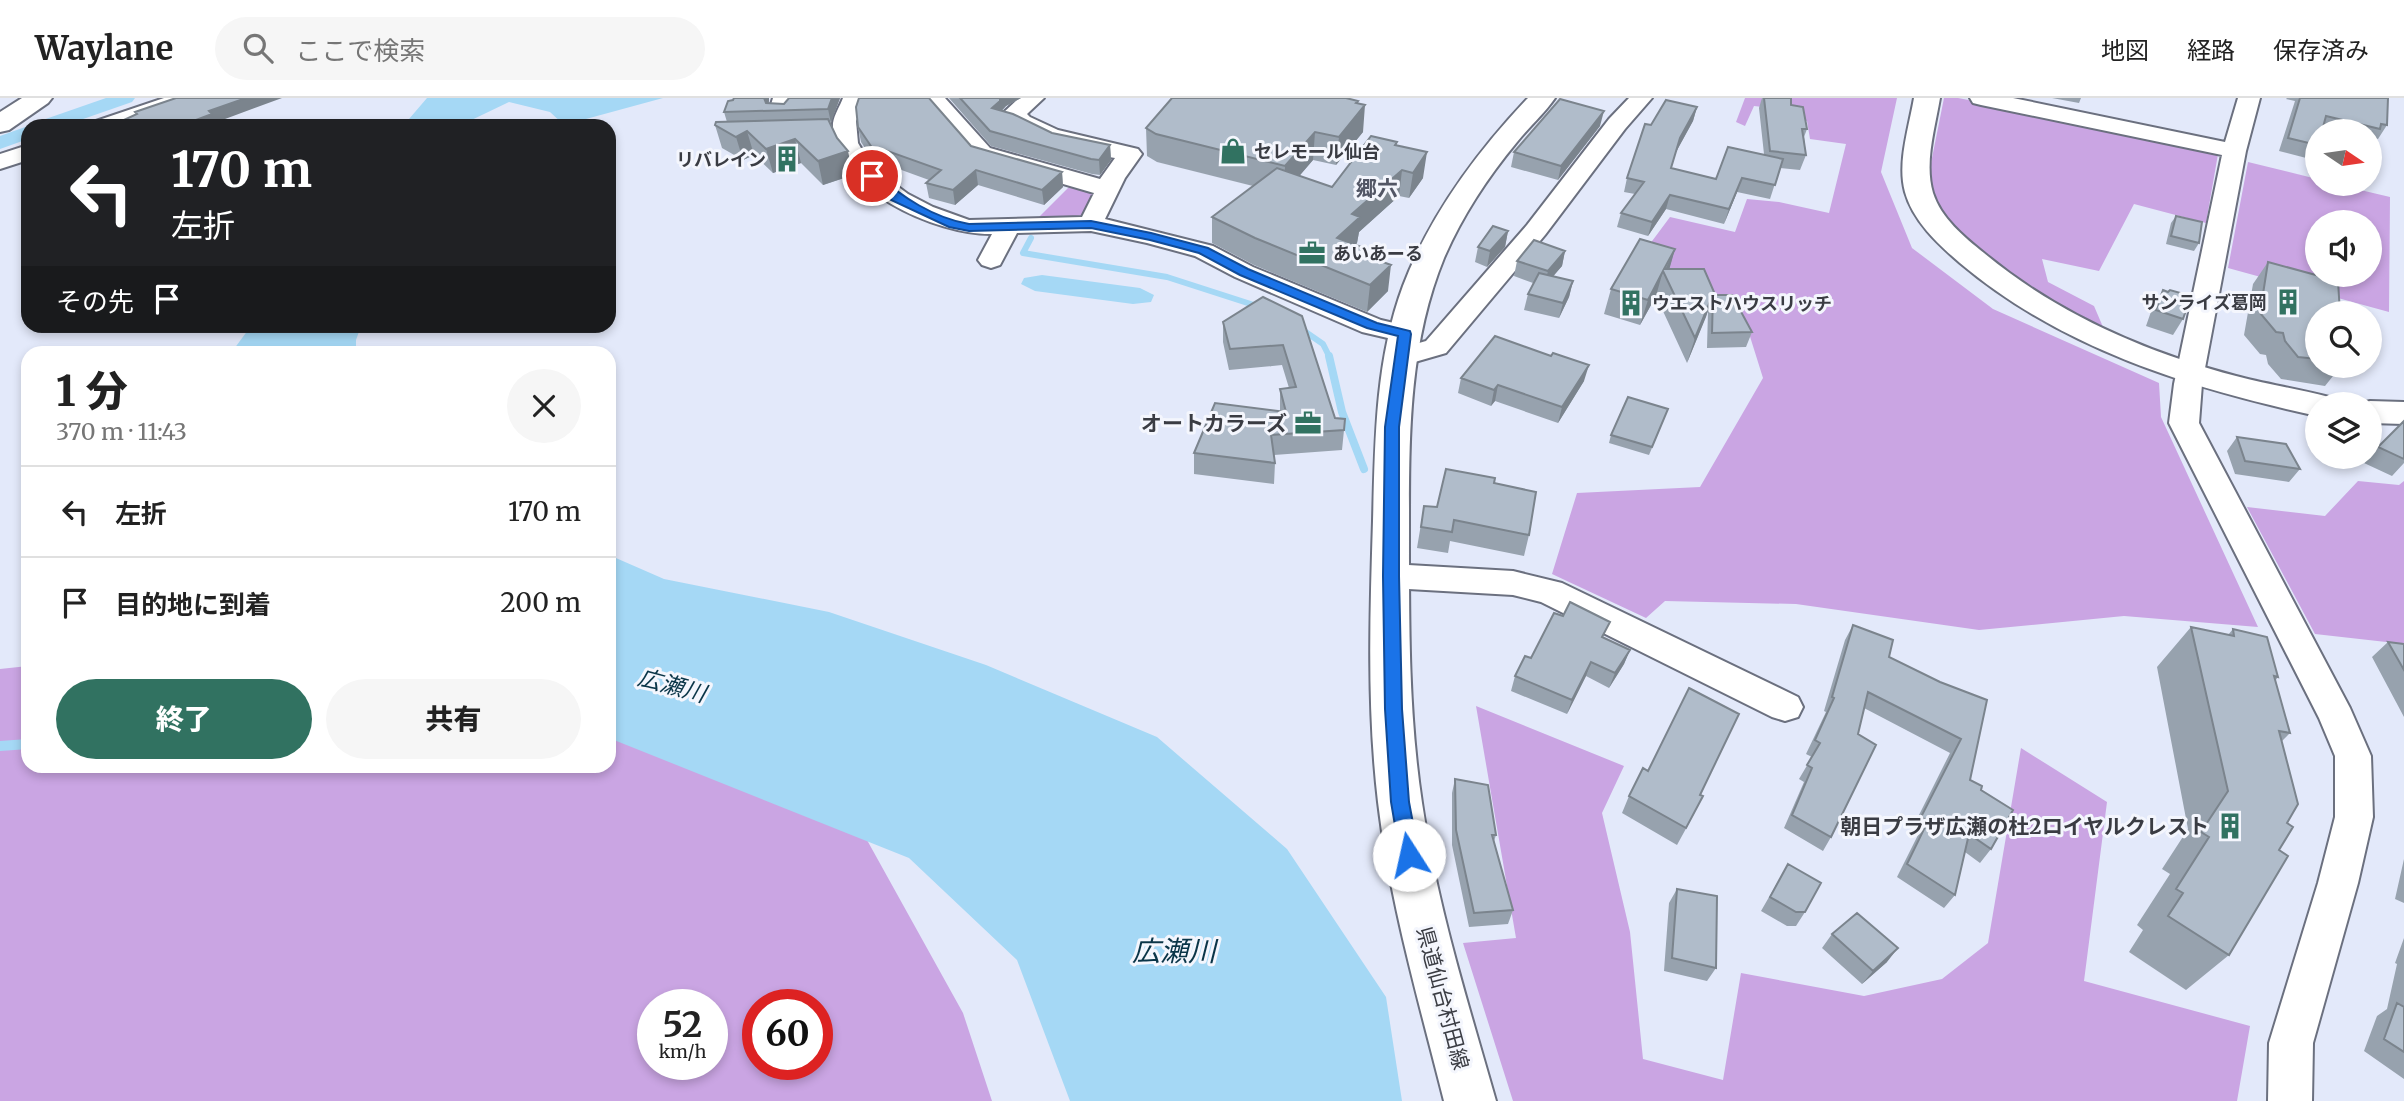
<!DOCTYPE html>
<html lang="ja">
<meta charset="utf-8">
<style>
body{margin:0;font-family:Merriweather,"Noto Sans JP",serif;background:#f6f6f6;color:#222;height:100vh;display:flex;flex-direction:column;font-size:26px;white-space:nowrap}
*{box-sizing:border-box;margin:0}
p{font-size:23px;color:#767676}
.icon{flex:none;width:38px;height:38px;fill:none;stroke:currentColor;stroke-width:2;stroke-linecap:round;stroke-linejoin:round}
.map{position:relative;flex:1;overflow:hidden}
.details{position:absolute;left:21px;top:248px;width:595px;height:427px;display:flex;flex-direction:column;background:#fff;border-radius:21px;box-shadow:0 4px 10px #0003}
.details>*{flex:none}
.hud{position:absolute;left:21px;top:21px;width:595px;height:214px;border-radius:21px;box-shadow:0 4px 10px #0003;background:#202124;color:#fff;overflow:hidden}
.needle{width:46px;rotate:103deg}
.buttons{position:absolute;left:2305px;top:21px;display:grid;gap:14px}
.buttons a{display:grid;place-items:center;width:77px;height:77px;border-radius:50%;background:#fff;box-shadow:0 4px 10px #0003;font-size:35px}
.speed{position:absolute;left:637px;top:891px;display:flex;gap:14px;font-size:35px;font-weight:700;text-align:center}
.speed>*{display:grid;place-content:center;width:91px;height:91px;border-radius:50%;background:#fff;box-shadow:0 4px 10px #0003;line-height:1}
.speed small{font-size:18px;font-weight:400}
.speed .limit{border:10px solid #d22;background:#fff;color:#111}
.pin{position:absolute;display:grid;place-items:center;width:60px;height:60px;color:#fff;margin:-30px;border:4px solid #fff;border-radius:50%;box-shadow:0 2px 7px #0007}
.me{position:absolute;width:77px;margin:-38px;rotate:350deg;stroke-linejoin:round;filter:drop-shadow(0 0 5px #0008)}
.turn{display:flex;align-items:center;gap:24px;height:147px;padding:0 35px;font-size:32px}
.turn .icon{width:91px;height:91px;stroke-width:2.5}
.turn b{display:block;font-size:49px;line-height:60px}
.then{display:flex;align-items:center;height:66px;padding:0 35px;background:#0003;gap:14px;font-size:26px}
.round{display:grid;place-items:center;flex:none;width:74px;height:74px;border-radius:37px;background:#f6f6f6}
.headline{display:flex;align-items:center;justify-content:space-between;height:119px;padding:0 35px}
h1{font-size:42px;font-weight:800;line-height:52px}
.action{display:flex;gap:14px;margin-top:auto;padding:14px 35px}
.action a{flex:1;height:80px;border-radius:42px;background:#317261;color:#fff;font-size:28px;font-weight:800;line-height:80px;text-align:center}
.action a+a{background:#f6f6f6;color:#222}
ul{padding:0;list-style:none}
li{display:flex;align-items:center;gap:21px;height:91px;padding:0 35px;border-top:2px solid #e0e0e0}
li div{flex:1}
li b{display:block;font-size:26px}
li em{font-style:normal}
header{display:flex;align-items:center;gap:42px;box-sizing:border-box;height:98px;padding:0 35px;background:#fff;border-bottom:2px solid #e0e0e0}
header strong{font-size:33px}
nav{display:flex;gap:38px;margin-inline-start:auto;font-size:24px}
.search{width:490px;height:63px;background:#f6f6f6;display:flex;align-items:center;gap:18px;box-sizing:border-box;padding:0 24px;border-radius:38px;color:#767676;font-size:26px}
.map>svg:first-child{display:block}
.green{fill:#caa5e3;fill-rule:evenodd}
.water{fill:#a5d8f5}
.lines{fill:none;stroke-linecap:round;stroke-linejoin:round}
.stream-far2{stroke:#a5d8f5;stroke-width:6}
.stream-far1{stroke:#a5d8f5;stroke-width:8}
.stream{stroke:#a5d8f5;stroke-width:10}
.canal{fill:#a5d8f5;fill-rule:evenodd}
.street-casing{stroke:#6b707f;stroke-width:4}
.secondary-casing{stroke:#6b707f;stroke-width:4}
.primary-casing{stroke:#6b707f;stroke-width:4}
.highway-casing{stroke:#6b707f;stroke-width:4}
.street{fill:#fff;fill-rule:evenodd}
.secondary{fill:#fff;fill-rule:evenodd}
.primary{fill:#fff;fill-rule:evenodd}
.highway{fill:#fff;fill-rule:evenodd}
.wall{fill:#97a2ae}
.shaded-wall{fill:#7b848d}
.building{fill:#b0bcca;stroke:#7b848d;stroke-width:2}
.route{fill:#1a73e8;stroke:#114b97;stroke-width:2}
.labels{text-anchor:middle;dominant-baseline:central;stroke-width:6;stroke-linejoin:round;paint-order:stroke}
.far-poi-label{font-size:18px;font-weight:bold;fill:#3a3c43;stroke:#f4f6fd;text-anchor:start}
.far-quarter-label{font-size:21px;font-weight:bold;fill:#525665;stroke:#f4f6fd}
.poi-label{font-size:21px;font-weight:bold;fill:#3a3c43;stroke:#f4f6fd;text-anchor:end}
.street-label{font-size:21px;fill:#3a3c43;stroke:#f4f6fd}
.water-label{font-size:23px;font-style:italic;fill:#0a3548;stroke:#f4f6fd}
.near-water-label{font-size:28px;font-style:italic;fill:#0a3548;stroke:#f4f6fd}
</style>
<header>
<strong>Waylane</strong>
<div class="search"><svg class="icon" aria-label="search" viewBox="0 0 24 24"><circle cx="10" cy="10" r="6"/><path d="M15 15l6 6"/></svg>ここで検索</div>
<nav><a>地図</a><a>経路</a><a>保存済み</a></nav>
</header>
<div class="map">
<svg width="2404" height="1003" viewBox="0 0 2404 1003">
<rect width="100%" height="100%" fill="#e3e9fa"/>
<path class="green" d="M1745 0H1897L1881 74 1912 150 1993 211 2159 285 2161 319 2258 529 2124 518 1979 532 1796 506 1665 503 1646 520 1552 476 1577 395 1700 389 1763 280 1742 213 1675 175 1638 162 1670 119 1735 134 1747 101 1779 104 1829 115 1846 46 1810 41 1807 23 1789 21 1788 12 1754 8 1745 28 1736 24Z
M1944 0H1958L2135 34 2218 56 2206 125 2134 106 2099 173 2042 161 2048 184 2094 208 2103 229 2038 197 1973 148 1935 107 1930 70Z
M2248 64 2317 81V86H2335L2390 99 2389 214 2228 170ZM2317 124H2370V177H2317Z
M1071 87 1087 92 1097 100 1090 116 1057 121 1038 120Z
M2358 383 2399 387 2404 383V546L2315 536 2247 409 2325 418Z
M609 564 842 697 963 915 992 1003H0V571L28 568V668H609ZM653 906H712V966H653ZM758 906H817V966H758Z
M1476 608 1624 668 1602 715 1630 834 1643 961 1723 982 1741 875 1864 898 1942 881 1988 845 2021 650 2107 704 2084 883 2250 928 2237 1003H1513L1463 845 1516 840Z"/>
<path class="water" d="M427 0H663L564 27 550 14 509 4 459 28H403Z
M1042 177 1140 190 1154 197 1151 204 1133 206 1035 193 1021 186 1024 180Z
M251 228H361L356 242V255H231Z
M609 457 664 481 829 514 986 567 1157 639 1287 751 1386 899 1402 1003H1070L1017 862 909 760 609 640Z"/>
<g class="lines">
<path class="stream-far2" d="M1031 140 1023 155 1167 179 1260 209
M1297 228 1323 246 1330 260"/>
<path class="stream-far1" d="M1329 258 1342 314 1364 371"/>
<path class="stream" d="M0 648 28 646"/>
<path class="canal" d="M106 0H135L132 4 63 28H34L37 24Z
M28 28V41L0 51V38Z"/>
<g class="street-casing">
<path id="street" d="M164 0H196L193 5 126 28H93L96 23Z
M773 0H799L788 18H772L769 13Z
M843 0H865L856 23 858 45 868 62 885 79 908 96 933 109 969 122 1082 119 1094 95 974 60 922 0H945L990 50 1100 81 1115 60C1079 52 1025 48 1003 15L1019 0H1044L1027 16 1030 19 1058 32 1138 51 1142 56 1125 80 1105 121 1213 148 1253 169 1381 222 1415 230 1419 236 1415 242 1405 244 1362 234 1235 179 1195 158 1147 145 1091 133 1017 135 1000 167 991 170 982 167 978 162 992 136C937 137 830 91 833 25 834 17 840 8 843 0Z
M1629 0H1652L1625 31 1545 137 1446 255 1401 268 1391 265 1387 259 1391 253 1426 243 1527 127 1609 21Z
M1970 0H2013L2225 44 2238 0H2260L2246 53 2202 286 2199 325 2350 610 2371 658 2373 719 2358 785 2313 945 2312 1003H2268L2269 945 2318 785 2335 719V658L2319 620 2169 325 2174 286 2222 57 1981 7 1973 5Z
M28 47V62L0 71V56Z
M1391 466 1513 473 1562 485 1798 599 1803 609 1798 619 1785 623 1772 619 1541 504 1513 497 1391 490 1379 486 1375 478 1379 470Z"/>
</g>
<g class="secondary-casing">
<path id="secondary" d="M1914 0H1940C1935 30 1924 65 1933 95 1941 120 1964 139 1984 155 2056 215 2145 254 2236 278 2266 286 2298 291 2329 299L2333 306H2317V318C2189 290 2062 251 1960 165 1938 146 1913 123 1905 94 1897 65 1909 29 1914 0Z
M2370 303 2404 304V326L2370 325V306H2358Z"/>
</g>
<g class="primary-casing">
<path id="primary" d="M1528 0H1555C1544 16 1529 29 1517 44 1488 79 1462 118 1444 160 1409 245 1409 336 1409 426 1409 519 1408 613 1422 705 1437 807 1468 905 1496 1003H1444C1419 904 1390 805 1378 704 1367 611 1370 517 1373 423 1375 345 1375 263 1403 188 1430 117 1476 55 1528 0Z"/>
</g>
<g class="highway-casing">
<path id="highway" d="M22 0H52L48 5 9 32 0 34V14Z"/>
</g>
<use href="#street" class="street"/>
<use href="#secondary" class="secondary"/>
<use href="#primary" class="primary"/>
<use href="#highway" class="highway"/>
</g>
<path class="wall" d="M734 0H769V5L784 6 789 0H840L830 25 853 77 823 87 801 65 773 75 754 57 743 62 722 50 715 27 727 24 724 14Z
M949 0H1021L1006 8 1002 13 1052 35 1110 47 1111 62 1100 77 1092 76 991 48Z
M1762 0H1791V7L1807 31 1804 39 1806 57 1800 72 1780 70 1770 101 1737 94 1724 126 1666 111 1648 138 1617 129 1621 115 1635 96 1624 94 1627 80 1651 27 1697 9 1693 23 1676 54 1671 70 1716 81 1764 56 1759 10Z
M2052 0H2081L2079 5Z
M2287 0H2388L2387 27 2378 41 2374 40 2371 44H2370V33H2327L2323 32 2317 33V50L2310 61 2279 53 2295 3 2286 1Z
M1358 3 1363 34 1336 67 1313 62 1299 78 1332 89 1397 44V47L1423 80 1409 100 1399 98 1359 134 1357 145 1356 147 1385 164 1388 193 1367 214 1254 167 1212 145V119L1253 88 1157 64 1147 58 1146 30Z
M1600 28 1558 82 1511 69 1514 54Z
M858 29 971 48 1062 74 1063 89 1044 107 978 87 955 107 929 100 926 85 929 82 885 66 878 69 861 44Z
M2176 118 2199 145 2194 153 2166 146 2171 125Z
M1508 133 1505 149 1487 169 1475 164 1478 149Z
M1675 151 1669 171 1713 197 1752 234 1746 249 1707 250 1708 213 1687 265 1656 198 1640 227 1604 216 1611 191Z
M1565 153 1562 168 1553 178 1573 183 1569 199 1559 220 1524 212 1528 196 1533 185 1514 178 1517 163Z
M2268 164 2317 215V268H2341L2325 288 2281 281 2268 266 2266 257 2260 256 2244 237 2253 186Z
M2163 192 2183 221 2173 237 2146 228 2153 208Z
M1263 199 1335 320 1344 332 1342 352 1274 357 1275 365 1274 386 1194 376V355L1280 313V291L1289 290 1282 267 1229 272 1223 244V224Z
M1461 280 1584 283 1558 325 1495 303 1491 308 1458 295Z
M1665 319 1649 357 1609 345 1611 337Z
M2404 323V365L2392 378 2364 365 2378 349Z
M2237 339 2300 371 2289 384 2235 376 2227 353Z
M1494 385 1529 437 1524 458 1450 443 1448 455 1417 450 1424 408 1437 409Z
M1853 527 1889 559 1940 584 1987 602 1970 682 1981 692 1991 751 1980 765 1965 754 1955 797 1944 810 1897 779 1918 737 1911 733 1950 655 1864 610 1831 739 1823 753 1784 730 1804 684 1799 681 1812 659 1806 656 1826 614 1824 613 1845 542Z
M2191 529 2228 537 2233 531 2278 579 2275 583 2290 635 2282 643 2287 725 2279 752 2229 857 2186 892 2129 854 2143 832 2137 827 2170 776 2162 771 2188 731 2157 569Z
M1604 540 1630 552 1624 566 1609 590 1586 578 1567 616 1511 593 1515 578 1531 560Z
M2388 544 2404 546V619L2372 559Z
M1455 681 1496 737 1494 743 1513 812 1508 826 1469 829 1452 747V695Z
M1700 697 1694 716 1677 747 1622 715 1629 698Z
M2404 761V805L2395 801Z
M1788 766 1805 814 1796 828H1787L1761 813Z
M1677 791 1716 870 1707 883 1664 873 1669 805Z
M1832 836 1887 864 1862 886 1822 850Z
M2404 840V981L2364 953 2377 918 2387 911 2397 866 2395 865Z"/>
<path class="shaded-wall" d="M246 0H282L217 24 218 27 216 28H180L209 13Z
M763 0H769V3L766 12Z
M832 0H840L831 25 828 11Z
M999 0H1021L1006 8 1001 13 992 10Z
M1358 3 1357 18 1365 7 1363 34 1336 67 1339 39Z
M1697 9 1693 23 1676 54 1680 40Z
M1604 13 1600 28 1558 82 1561 68Z
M747 33 754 57 743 62 736 39Z
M1315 34 1313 62 1284 96 1285 68Z
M795 41 801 65 773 75 766 51Z
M1110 47 1111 62 1100 77 1099 62Z
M882 51 885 66 878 69 875 54Z
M848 53 853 77 823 87 818 63Z
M1427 54 1423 80 1409 100 1413 75Z
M976 72 978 87 955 107 953 92Z
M1402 72 1399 98 1359 134 1357 145 1335 166 1337 140 1352 116Z
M1062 74 1063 89 1044 107 1042 92Z
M1742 80 1737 94 1724 126 1729 111Z
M1670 97 1666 111 1648 138 1652 124Z
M1508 133 1505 149 1487 169 1490 153Z
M1675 151 1668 176 1664 174Z
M1565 153 1562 168 1544 189 1548 173Z
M1386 158 1384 174 1391 167 1388 193 1367 214 1370 187 1380 163Z
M1663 173 1656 198 1640 227 1648 202Z
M1573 183 1569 199 1559 220 1563 205Z
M1714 194 1706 219 1687 265 1695 240Z
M1589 267 1584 283 1558 325 1562 309Z
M1498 287 1495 303 1491 308 1494 292Z
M1630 552 1624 566 1609 590 1615 575Z
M1591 564 1586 578 1567 616 1572 602Z
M1898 850 1887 864 1862 886 1873 873Z"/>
<path class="building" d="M176 0H246L209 13 212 16 180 28H181H111L137 16 135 14Z
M734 0H764L766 5 784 6 789 0H832L828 11 724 14 728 3 733 2Z
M859 0H929L971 48 1062 74 1042 92 976 72 953 92 926 85 941 72 882 51 875 54 858 29 856 9Z
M960 0H1000V3L992 10 1013 16 1052 35 1110 47 1099 62 1091 61 990 33Z
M1172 0H1346L1358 3 1356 5 1365 7 1339 39 1315 34 1285 68 1156 36 1146 30Z
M1764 0H1791V7L1803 9 1807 31H1802L1806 57 1770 53Z
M2300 0H2388L2387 27 2381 26 2380 31 2326 18 2322 33H2317V47L2288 40Z
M1560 1 1604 13 1561 68 1514 54Z
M1666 2 1697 9 1680 40 1671 70 1716 81 1728 49 1783 61 1775 87 1742 80 1729 111 1670 97 1652 124 1621 115 1644 84 1627 80 1645 26 1651 27Z
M828 21 837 40 848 53 818 63 795 41 766 51 747 33 736 39 715 27 716 24Z
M1371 38 1397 44 1395 47 1427 54 1413 75 1402 72 1352 116 1360 119 1337 140 1386 158 1380 163 1391 167 1370 187 1255 140 1212 119 1277 70 1332 89Z
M2176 118 2202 124 2199 145 2171 138Z
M1493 128 1508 133 1490 153 1478 149Z
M1640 141 1675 151 1664 171H1704L1714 194 1695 240 1663 173 1648 202 1611 191Z
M1534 142 1565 153 1548 173 1517 163Z
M2268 164 2338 183 2340 215H2317V261L2298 259 2285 243 2283 235 2276 234 2260 215Z
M1539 175 1573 183 1563 205 1528 196Z
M2163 192 2168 194 2170 192 2191 198 2183 221 2156 212Z
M1713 197H1732L1752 234 1712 235Z
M1263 199 1302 218 1335 320 1345 321 1344 332 1271 337 1275 365 1194 355 1215 305 1286 314 1280 291 1296 289 1283 247 1230 251 1223 224Z
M1495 238 1551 258 1553 255 1589 267 1562 309 1498 287 1494 292 1461 280Z
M1628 299 1668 311 1652 349 1611 337Z
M2404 323V361L2378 349Z
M2237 339 2286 346 2300 371 2245 363Z
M1446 371 1495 380 1494 385 1536 394 1529 437 1454 422 1452 434 1421 429 1424 408 1437 409Z
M1570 504 1610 524 1602 539 1630 552 1615 575 1591 564 1572 602 1515 578 1525 558 1531 560 1554 515 1563 518Z
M1853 527 1893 542 1889 559 1940 584 1987 602 1970 682 1982 688 1981 692 2013 712 1991 751 1969 736 1955 797 1907 766 1928 723 1921 719 1961 641 1868 594 1858 636 1876 647 1831 739 1792 717 1812 670 1807 667 1820 645 1815 642 1834 600 1832 599Z
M2191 529 2234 538 2233 531 2267 539 2278 579 2274 578 2290 635 2279 633 2298 706 2287 725 2293 729 2279 752 2288 758 2229 857 2168 818 2183 795 2176 791 2209 739 2201 734 2228 693Z
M2388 544 2404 546V572Z
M1689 590 1739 616 1700 697 1703 698 1686 730 1629 698 1643 670 1648 673Z
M1455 681 1488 687 1496 737H1492L1513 812 1474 815 1456 732Z
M1788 766 1821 785 1805 814H1796L1770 799Z
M1677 791 1717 798 1716 870 1672 860Z
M1857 815 1898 850 1873 873 1832 836Z
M2397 905 2404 909V954L2384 941Z"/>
<path class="route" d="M867 75H876C901 99 934 120 969 126L1091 123 1151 135 1208 150 1248 171 1377 225 1410 233 1411 236 1399 329V478L1402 611 1409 704 1419 757 1416 763 1409 765 1403 763 1400 757 1391 704 1385 611 1383 478 1385 329 1398 238 1367 230 1240 177 1199 155 1150 142 1091 130 969 133 949 129 891 102 867 80Z"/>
<defs>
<g id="shop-bare" transform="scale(2.1)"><path d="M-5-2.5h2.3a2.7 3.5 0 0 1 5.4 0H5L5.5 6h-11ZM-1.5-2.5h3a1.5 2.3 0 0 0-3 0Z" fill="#317261" stroke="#f4f6fd" stroke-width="2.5" paint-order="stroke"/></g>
<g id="building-bare" transform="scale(2.1)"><path d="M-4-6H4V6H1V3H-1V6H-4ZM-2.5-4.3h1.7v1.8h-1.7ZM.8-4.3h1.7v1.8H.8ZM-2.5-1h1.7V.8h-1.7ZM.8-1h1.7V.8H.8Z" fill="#317261" stroke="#f4f6fd" stroke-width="2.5" paint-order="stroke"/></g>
<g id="office-bare" transform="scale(2.1)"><path d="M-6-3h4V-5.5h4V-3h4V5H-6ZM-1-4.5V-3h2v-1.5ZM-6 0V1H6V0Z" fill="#317261" stroke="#f4f6fd" stroke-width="2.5" paint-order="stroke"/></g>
</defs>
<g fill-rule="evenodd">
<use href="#shop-bare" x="1233" y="53"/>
<use href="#building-bare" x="787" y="61"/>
<use href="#office-bare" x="1312" y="155"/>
<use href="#building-bare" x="2288" y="204"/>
<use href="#building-bare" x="1631" y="205"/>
<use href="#office-bare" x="1308" y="325"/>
<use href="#building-bare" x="2230" y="728"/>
</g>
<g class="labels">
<g class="far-poi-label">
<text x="1254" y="53">セレモール仙台</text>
<text x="766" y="61" text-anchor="end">リバレイン</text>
<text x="1333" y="155">あいあーる</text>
<text x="2267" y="204" text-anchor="end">サンライズ葛岡</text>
<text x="1652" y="205">ウエストハウスリッチ</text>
</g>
<g class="far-quarter-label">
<text x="1377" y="90">郷六</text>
</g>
<g class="poi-label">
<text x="1287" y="325">オートカラーズ</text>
<text x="2209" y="728">朝日プラザ広瀬の杜2ロイヤルクレスト</text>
</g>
<g class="street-label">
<text transform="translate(1443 900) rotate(75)">県道仙台村田線</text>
</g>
<g class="water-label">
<text transform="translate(672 587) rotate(15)">広瀬川</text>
</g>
<g class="near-water-label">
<text x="1174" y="853">広瀬川</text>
</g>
</g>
</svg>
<div class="buttons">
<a><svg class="needle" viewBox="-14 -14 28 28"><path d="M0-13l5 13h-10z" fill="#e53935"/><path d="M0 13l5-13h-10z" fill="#767676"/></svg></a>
<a><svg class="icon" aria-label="sound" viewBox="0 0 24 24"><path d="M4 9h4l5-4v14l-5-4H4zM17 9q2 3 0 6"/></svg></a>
<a><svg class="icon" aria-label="search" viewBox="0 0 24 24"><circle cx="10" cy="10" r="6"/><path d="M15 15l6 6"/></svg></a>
<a><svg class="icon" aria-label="layers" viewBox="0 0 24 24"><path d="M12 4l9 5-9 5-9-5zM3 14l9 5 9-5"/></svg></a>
</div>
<div class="speed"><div>52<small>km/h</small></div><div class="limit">60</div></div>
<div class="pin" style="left:872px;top:78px;background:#d93025"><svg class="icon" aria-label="arrive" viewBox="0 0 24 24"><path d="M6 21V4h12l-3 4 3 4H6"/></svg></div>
<svg class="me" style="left:1409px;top:757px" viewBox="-20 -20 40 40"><circle r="19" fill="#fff"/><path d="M0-13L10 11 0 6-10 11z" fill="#1a73e8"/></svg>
<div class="hud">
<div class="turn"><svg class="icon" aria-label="left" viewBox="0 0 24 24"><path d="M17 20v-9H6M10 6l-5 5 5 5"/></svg><div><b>170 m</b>左折</div></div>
<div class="then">その先<svg class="icon" aria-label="arrive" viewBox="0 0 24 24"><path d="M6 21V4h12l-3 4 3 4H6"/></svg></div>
</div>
<section class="details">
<div class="headline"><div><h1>1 分</h1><p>370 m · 11:43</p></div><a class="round"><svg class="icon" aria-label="close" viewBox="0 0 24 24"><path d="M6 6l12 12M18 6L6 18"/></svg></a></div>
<ul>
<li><svg class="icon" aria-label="left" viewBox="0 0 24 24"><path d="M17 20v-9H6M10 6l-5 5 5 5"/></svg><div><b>左折</b></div><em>170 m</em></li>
<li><svg class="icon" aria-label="arrive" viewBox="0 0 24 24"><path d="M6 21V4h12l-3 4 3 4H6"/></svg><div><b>目的地に到着</b></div><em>200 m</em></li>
</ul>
<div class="action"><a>終了</a><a>共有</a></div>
</section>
</div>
